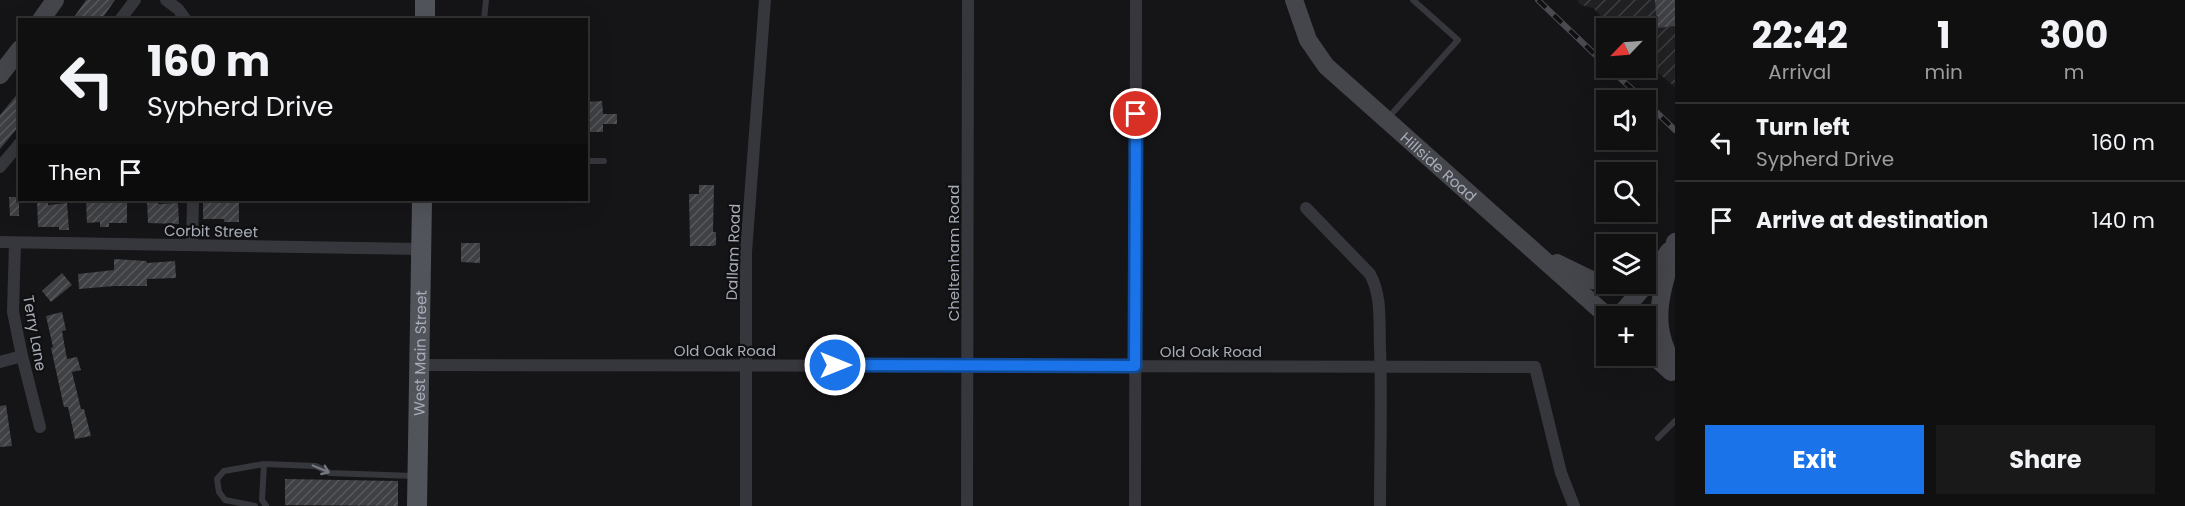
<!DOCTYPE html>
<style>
body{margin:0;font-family:Poppins,sans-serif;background:#19191a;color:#f1f3f6;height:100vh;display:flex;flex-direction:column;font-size:22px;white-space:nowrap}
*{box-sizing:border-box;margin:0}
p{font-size:20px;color:#9c9d9f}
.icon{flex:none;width:33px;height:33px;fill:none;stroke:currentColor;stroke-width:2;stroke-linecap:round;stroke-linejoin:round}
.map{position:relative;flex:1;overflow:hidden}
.details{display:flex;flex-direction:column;background:#101011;width:510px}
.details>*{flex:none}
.guide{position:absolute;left:18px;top:18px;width:570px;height:183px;border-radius:0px;box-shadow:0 6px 24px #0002,0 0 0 2px #303031;background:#101011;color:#f1f3f6;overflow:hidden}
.needle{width:39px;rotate:245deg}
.fabs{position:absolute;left:1596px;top:18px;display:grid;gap:12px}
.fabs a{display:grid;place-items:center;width:60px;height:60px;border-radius:0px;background:#101011;box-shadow:0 6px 24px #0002,0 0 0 2px #303031;font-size:30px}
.pin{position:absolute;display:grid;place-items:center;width:51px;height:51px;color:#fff;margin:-26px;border:3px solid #fff;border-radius:50%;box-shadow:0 2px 6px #0007}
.me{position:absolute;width:66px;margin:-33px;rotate:90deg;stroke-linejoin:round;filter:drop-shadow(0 0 4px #0008)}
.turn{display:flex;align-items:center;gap:21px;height:126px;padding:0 30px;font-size:27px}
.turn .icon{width:78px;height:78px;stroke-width:2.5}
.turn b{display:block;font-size:42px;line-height:51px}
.then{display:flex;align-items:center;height:57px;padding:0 30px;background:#0003;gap:12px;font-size:22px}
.eta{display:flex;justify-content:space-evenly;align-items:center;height:102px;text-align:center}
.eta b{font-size:36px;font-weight:700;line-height:42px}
.button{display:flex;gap:12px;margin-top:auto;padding:12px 30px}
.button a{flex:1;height:69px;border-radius:0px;background:#1a73e8;color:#fff;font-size:24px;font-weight:700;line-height:69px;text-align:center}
.button a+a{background:#19191a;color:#f1f3f6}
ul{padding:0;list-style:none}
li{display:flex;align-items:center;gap:18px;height:78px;padding:0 30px;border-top:2px solid #303031}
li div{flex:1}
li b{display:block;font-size:22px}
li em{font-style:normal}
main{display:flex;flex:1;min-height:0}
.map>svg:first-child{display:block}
.industrial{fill:url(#industrial-furrows)}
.building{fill:url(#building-hatch)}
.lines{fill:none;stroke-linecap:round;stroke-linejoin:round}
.lane{stroke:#36373c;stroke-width:6}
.street{stroke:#36373c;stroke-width:12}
.secondary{stroke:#44464c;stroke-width:18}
.primary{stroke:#52545b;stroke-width:20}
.rail-casing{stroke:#494b51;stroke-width:6}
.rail{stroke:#101012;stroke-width:4;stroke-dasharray:11;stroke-linecap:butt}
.oneway{stroke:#747780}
.route-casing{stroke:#114b97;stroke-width:15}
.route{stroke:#1a73e8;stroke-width:10}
.labels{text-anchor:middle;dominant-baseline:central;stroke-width:4.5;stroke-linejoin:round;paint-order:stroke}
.street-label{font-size:15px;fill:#a7acb7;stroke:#101012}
</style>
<main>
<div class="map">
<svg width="1675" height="506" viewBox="0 0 1675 506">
<defs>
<pattern id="industrial-furrows" width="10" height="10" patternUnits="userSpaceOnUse" patternTransform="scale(1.5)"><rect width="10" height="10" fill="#212124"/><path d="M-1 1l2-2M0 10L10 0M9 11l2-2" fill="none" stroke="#3e3f42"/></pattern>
<pattern id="building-hatch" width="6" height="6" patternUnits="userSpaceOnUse" patternTransform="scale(1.5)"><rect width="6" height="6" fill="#3f4044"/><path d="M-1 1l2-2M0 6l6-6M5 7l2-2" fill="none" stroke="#58595d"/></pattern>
</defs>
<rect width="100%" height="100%" fill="#151517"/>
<path class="industrial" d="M1577 0H1675V87L1646 63V28H1612L1593 8 1581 5Z"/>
<path class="building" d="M86 0H115L101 20H72Z
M1655 0H1675V26L1657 28Z
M20 91V125L0 149V115Z
M602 101 603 114H617V124H603V132H586V102Z
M699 185H714L713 232H716V245L713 246H690L689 194H699Z
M9 197H19V216H10Z
M37 200H48V205L67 203 69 230H59V227H38Z
M86 200H108V203H127V223H109V227H100V222L87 223Z
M147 200H158V204L178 203 179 224 148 223Z
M203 200H239V222H224V219H203Z
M461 243H480V263L461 262Z
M114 259 146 261 147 263 175 261 176 278 147 279V286H114L79 289 78 274 114 270Z
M62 273 72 285 51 302 42 291Z
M62 312 66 330 62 331 67 359 77 357 81 370 72 372 81 409H84L91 436 75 439 68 407H64L51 348 53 347 46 316Z
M6 405 12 446 0 447V406Z
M285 479 398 481V506L285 505Z"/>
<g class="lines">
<path class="lane" d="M484 20 486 0
M1388 118 1458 40 1413 0
M586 161H604
M1658 438 1675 421
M264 464 262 500 266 506
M255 506 225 500 219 492 217 479 224 471 264 464 316 466 330 473 414 476"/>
<path class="street" d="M166 0 178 9 186 20
M120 20 135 0
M0 167 20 143
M1306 208 1370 274C1382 296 1379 322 1380 347 1382 400 1380 453 1380 506
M0 242 421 249
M15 243 13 312 22 356 40 427
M192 245 193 200
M0 362 22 356
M419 365 1535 367 1561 473 1574 506
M746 506V252L765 0
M967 506 968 0
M1135 506 1136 0"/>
<g class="secondary">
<path id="s1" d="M1294 0 1308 40 1326 66 1607 316"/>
<path d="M41 20 55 0"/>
<path d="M0 75 20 49"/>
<path d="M1675 242C1664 290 1646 321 1675 367"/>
<path d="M1557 263 1592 280 1606 282"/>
<path d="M1619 316 1648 282 1669 251"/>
<path d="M1646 349 1671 372"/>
</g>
<g class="primary">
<path d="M425 20V0"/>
<path id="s2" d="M417 506 422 200"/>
</g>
<g class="rail-casing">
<path id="rail" d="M1538 0 1606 65
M1609 68 1644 100
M1646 102 1675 130"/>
</g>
<use href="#rail" class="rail"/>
</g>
<defs><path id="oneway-shaft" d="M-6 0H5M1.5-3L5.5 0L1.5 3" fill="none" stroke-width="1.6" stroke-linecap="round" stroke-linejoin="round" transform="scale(1.5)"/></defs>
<use class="oneway" href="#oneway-shaft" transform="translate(321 469) rotate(23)"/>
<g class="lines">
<g class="route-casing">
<path id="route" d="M835 365 1135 366 1136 114"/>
</g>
<use href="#route" class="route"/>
</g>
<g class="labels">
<g class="street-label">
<text stroke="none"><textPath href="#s1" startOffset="225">Hillside Road</textPath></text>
<text transform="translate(211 231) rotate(1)">Corbit Street</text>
<text transform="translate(733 252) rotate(-88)">Dallam Road</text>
<text transform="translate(953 253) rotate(-90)">Cheltenham Road</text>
<text transform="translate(35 333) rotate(80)">Terry Lane</text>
<text x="725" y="350">Old Oak Road</text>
<text x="1211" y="351">Old Oak Road</text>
<text stroke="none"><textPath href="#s2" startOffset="153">West Main Street</textPath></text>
</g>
</g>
</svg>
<div class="fabs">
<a><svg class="needle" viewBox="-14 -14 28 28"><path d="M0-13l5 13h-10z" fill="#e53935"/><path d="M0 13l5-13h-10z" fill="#9c9d9f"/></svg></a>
<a><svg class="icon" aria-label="sound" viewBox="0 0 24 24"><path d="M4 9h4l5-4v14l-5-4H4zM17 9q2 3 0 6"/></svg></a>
<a><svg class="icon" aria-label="search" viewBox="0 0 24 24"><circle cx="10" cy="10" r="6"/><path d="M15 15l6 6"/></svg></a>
<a><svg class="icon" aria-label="layers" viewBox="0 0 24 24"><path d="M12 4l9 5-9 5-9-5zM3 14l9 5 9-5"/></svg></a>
<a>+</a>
</div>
<div class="pin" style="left:1136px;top:114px;background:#d93025"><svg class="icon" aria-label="arrive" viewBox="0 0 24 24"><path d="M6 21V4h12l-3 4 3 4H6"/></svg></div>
<svg class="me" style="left:835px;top:365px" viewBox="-20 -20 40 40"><circle r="17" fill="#1a73e8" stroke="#fff" stroke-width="3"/><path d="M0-11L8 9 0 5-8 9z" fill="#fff"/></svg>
<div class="guide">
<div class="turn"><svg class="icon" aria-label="left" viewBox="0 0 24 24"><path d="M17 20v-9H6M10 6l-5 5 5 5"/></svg><div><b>160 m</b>Sypherd Drive</div></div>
<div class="then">Then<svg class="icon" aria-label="arrive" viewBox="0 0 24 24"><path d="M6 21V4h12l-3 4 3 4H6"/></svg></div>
</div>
</div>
<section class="details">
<div class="eta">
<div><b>22:42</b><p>Arrival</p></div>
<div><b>1</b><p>min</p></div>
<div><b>300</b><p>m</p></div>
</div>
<ul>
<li><svg class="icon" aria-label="left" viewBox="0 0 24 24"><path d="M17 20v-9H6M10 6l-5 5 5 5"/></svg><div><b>Turn left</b><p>Sypherd Drive</p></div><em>160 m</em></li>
<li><svg class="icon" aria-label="arrive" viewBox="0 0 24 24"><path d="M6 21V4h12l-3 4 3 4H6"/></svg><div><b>Arrive at destination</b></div><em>140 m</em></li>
</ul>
<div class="button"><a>Exit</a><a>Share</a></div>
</section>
</main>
